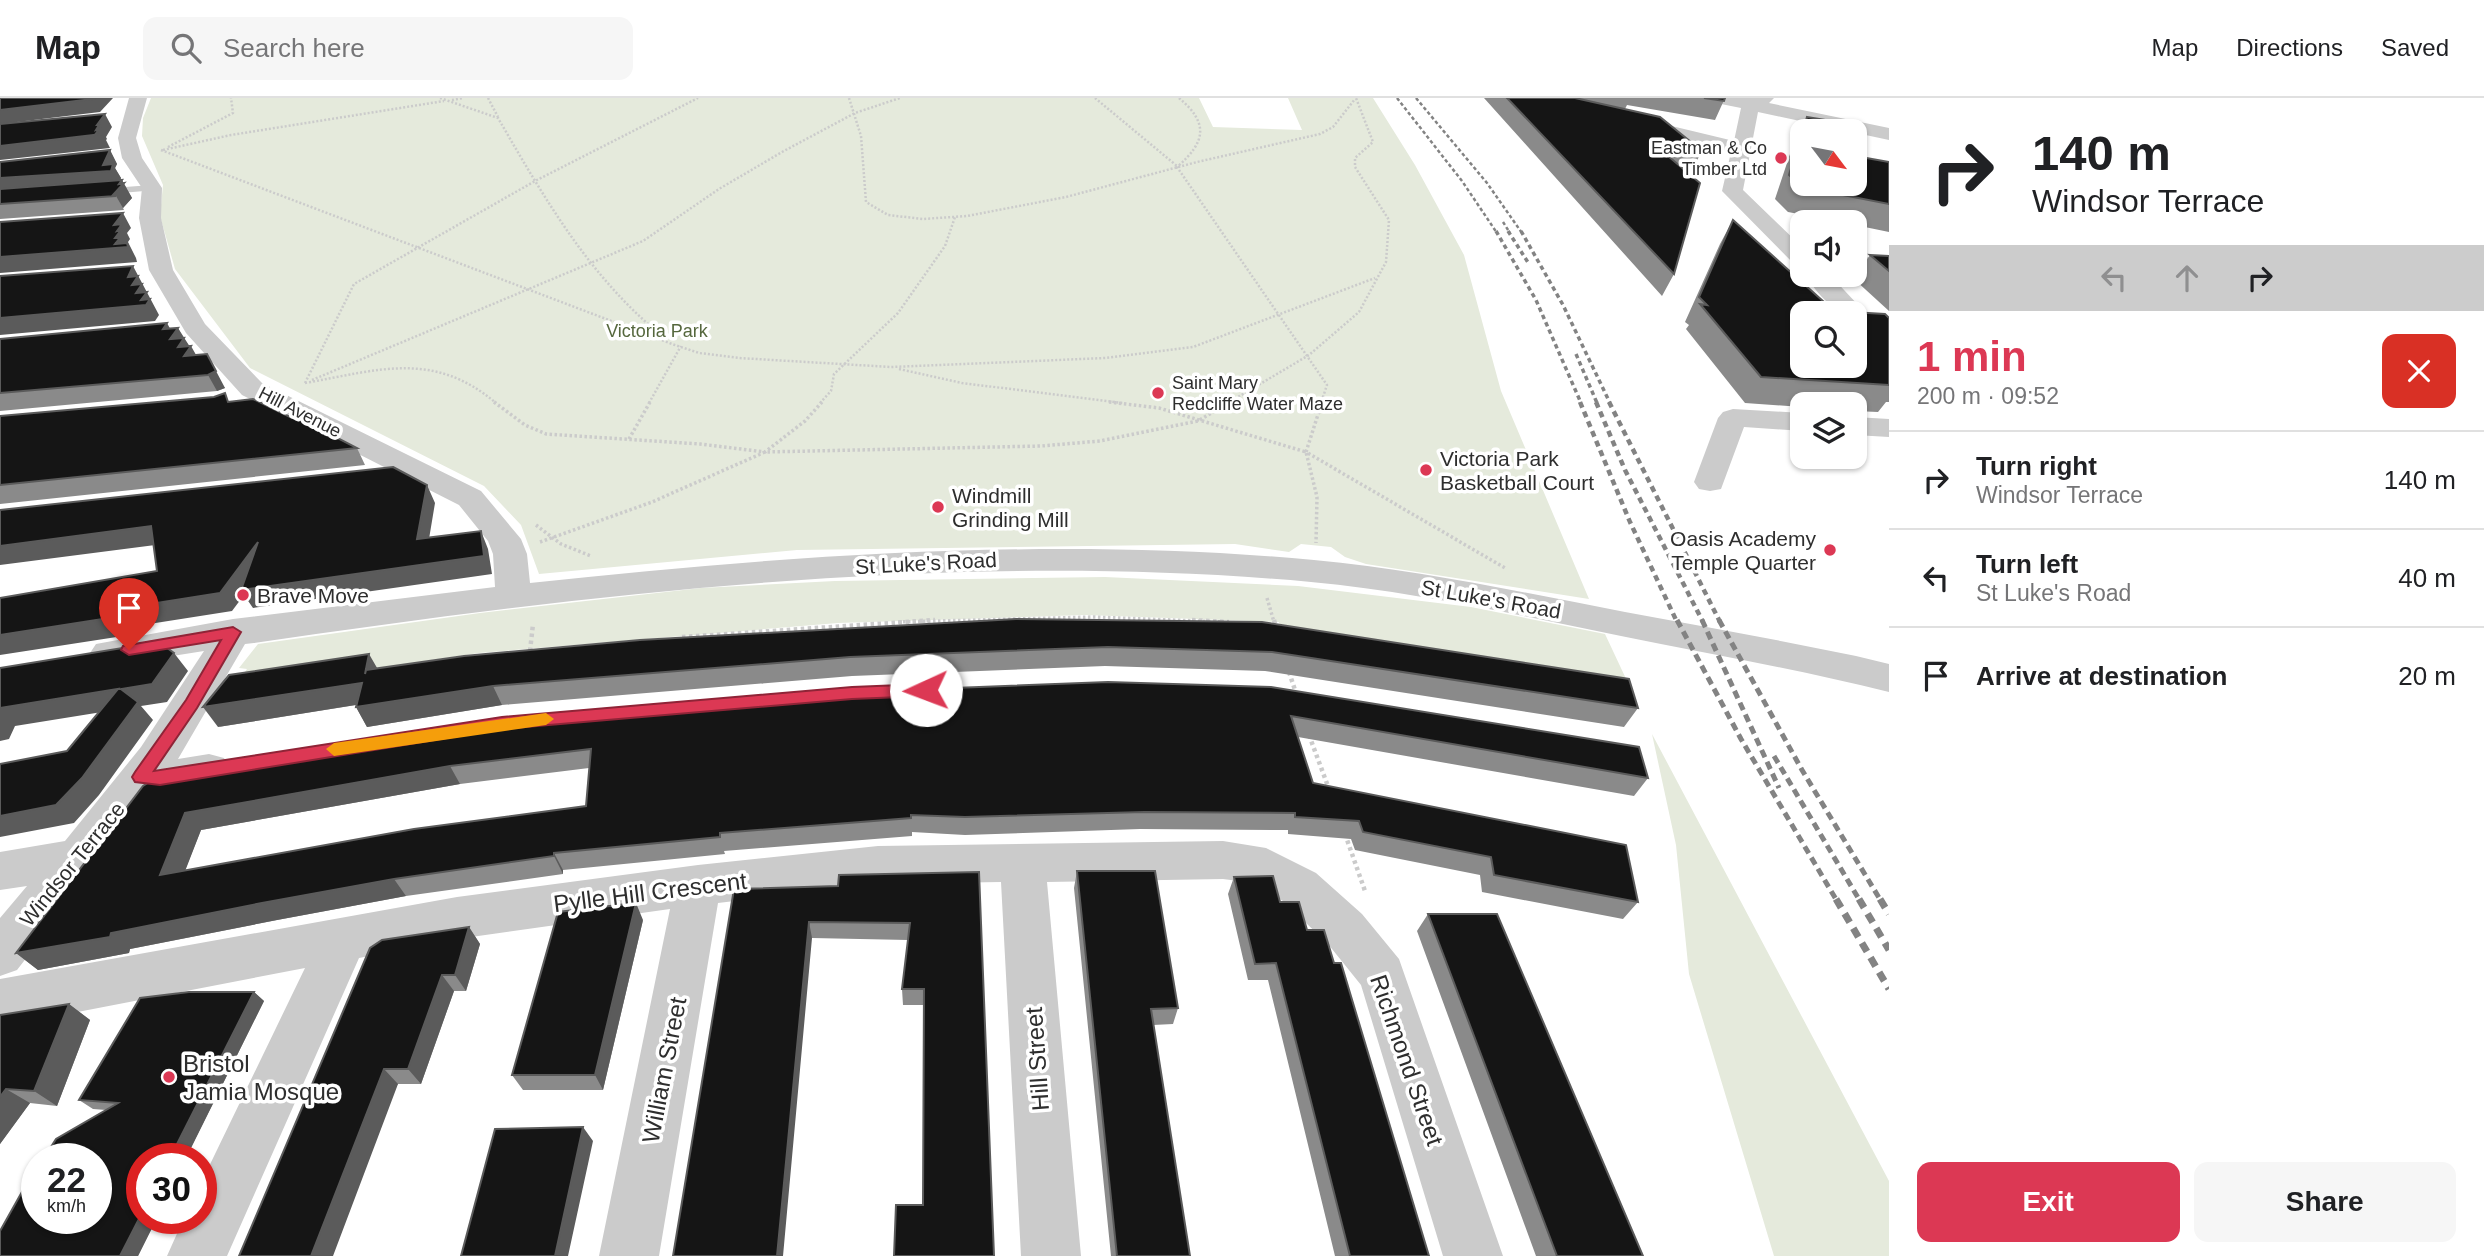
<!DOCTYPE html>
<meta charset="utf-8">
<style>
body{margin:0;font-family:Arial,sans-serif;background:#f6f6f6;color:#202124;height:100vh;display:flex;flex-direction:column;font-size:26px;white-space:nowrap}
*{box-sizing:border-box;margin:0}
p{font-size:23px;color:#757577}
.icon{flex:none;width:38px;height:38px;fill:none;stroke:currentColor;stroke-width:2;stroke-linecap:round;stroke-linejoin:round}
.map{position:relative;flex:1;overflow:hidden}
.sheet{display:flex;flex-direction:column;background:#fff;width:595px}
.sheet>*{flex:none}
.hud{background:#fff;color:#202124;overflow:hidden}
.needle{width:46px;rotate:122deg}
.tools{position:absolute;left:1790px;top:21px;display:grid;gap:14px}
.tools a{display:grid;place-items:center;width:77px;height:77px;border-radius:14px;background:#fff;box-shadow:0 2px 5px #0004;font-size:35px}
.speed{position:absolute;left:21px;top:1045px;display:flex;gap:14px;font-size:35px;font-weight:700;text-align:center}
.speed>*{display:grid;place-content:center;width:91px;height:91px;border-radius:50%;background:#fff;box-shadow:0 2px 5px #0004;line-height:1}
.speed small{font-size:18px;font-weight:400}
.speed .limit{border:10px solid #d22;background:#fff;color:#111}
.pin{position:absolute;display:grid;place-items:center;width:60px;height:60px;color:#fff;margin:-72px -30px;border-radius:50% 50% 50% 0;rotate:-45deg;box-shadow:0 0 7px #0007}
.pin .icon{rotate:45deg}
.me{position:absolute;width:77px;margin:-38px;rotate:268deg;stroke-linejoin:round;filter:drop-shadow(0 0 5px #0008)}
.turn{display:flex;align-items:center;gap:24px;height:147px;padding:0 28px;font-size:32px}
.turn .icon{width:91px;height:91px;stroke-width:2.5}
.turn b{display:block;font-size:49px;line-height:60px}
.lanes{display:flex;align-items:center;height:66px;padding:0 28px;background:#0003;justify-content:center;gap:35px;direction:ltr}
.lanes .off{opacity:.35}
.round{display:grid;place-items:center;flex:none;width:74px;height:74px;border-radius:14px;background:#f6f6f6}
.head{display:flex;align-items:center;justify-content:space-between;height:119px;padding:0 28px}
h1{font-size:42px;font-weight:700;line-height:52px;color:#dc3854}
.action{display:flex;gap:14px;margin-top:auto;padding:14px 28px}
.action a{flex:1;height:80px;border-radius:14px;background:#dc3854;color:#fff;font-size:28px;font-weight:700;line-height:80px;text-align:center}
.action a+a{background:#f6f6f6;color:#202124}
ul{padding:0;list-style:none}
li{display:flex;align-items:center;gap:21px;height:98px;padding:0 28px;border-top:2px solid #e0e0e0}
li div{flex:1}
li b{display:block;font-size:26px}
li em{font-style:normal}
header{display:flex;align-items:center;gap:42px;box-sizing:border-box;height:98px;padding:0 35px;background:#fff;border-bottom:2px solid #e0e0e0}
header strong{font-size:33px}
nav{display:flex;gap:38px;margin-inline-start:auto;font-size:24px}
.search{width:490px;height:63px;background:#f6f6f6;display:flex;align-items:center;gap:18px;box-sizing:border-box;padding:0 24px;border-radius:14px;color:#757577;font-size:26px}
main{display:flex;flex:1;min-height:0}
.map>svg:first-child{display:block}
.green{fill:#e5eadc}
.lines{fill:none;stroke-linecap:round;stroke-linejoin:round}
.path-far2{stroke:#cbcbcb;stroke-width:2.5;stroke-dasharray:2 2;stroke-linecap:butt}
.path-far1{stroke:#cbcbcb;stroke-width:3.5;stroke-dasharray:2.5 2.5;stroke-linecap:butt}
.path{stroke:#cbcbcb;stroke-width:4.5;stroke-dasharray:3.5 3.5;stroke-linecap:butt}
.lane{fill:#cbcbcb;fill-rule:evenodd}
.street{fill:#cbcbcb;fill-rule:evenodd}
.rail-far4{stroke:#838383;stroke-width:2.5;stroke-dasharray:3.5 2.5;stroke-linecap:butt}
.rail-far3{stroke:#838383;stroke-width:3.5;stroke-dasharray:4.5 3.5;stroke-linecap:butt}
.rail-far2{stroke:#838383;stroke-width:4.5;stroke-dasharray:6 4.5;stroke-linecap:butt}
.rail-far1{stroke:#838383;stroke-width:5;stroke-dasharray:8 5;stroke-linecap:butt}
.rail{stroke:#838383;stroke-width:7;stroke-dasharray:10 7;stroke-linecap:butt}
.wall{fill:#8a8a8a;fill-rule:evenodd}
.shaded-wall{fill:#5b5b5b}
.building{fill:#151515;stroke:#5b5b5b;stroke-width:2;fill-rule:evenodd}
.route{fill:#dc3854;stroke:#8f2437;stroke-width:2}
.slow{fill:#f59e0b}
.poi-dot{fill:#dc3854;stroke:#fff;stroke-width:2.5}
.labels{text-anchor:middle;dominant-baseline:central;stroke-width:7;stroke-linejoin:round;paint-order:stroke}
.far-poi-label{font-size:18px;fill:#2e2e2e;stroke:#fff;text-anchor:end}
.far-park-label{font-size:18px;fill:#55673d;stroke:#fff}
.far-street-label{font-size:18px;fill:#2e2e2e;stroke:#fff}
.poi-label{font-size:21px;fill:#2e2e2e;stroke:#fff;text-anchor:start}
.street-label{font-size:21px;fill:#2e2e2e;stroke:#fff}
.near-street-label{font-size:24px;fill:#2e2e2e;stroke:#fff}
.near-poi-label{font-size:24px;fill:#2e2e2e;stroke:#fff;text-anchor:start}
</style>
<header>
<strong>Map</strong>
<div class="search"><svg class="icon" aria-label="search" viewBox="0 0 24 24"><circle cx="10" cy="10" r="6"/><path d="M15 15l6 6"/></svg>Search here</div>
<nav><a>Map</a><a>Directions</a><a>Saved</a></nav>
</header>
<main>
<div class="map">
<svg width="1889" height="1158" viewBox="0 0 1889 1158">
<rect width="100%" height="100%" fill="#fff"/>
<path class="green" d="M151 0H1199L1213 29 1302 32 1288 0H1373L1415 67 1464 157 1501 293 1589 501 1366 466 1345 459 1331 449 1301 446 1289 454 1235 446 797 452 539 476 521 427 484 388 250 270 175 171 160 118 163 87 142 38 143 20Z
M1105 479 1298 488 1471 509 1605 536 1628 585 1282 533 1279 524 1085 517 838 525 479 555 233 591 247 571 239 570 258 546 480 515 701 490 835 483Z
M1652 636 1889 1083V1158H1774L1689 876 1676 747Z"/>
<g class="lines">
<path class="path-far2" d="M440 0 498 20C545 101 591 182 666 241
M488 0 498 19
M849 0 861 38 866 104 888 117 923 121 967 118 1066 99 1197 64 1320 36 1333 29 1355 1
M1095 0 1177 68
M1179 0C1209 25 1206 44 1177 69L1327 287 1321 305
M452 2 463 0
M168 49 233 15 231 0
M161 52 672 246 699 255 739 260 891 269 1106 260 1193 249 1375 180
M163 52 231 37 444 3
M899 271 962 285 1123 305
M312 282 643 143 719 91 782 54 855 15 900 0
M305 285C379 272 433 252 496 305
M305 285 354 186 535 83 698 0
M649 305 681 248
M820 305 831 293 834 276 898 215 945 148 955 119
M1228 305 1309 257 1359 214 1386 164 1389 122 1355 69V60L1373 44 1356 0"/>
<path class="path-far1" d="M494 304 525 327 546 336 700 346 765 354 805 323 822 304
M1109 304 1159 310 1306 354 1317 399 1316 445
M1322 304 1306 354 1505 470
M629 341 650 304
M536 427 561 446 591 458
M540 444 652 404 765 354 1041 348 1100 343 1198 323 1230 304
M1267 500 1274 524
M898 524 1093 519 1224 524"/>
<path class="path" d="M1192 522 1229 524
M1274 522 1277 532
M682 539 935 522
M530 553 533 526
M1289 574 1296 595
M1309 637 1329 691
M1345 736 1365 793"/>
<path class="lane" d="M152 87 158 90 156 92 98 97 92 94 98 91Z"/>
<path class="street" d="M129 0H147L136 40 142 60 162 90 161 120 173 172 205 226 262 285 481 393 521 441 527 456 530 485C789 457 1054 438 1314 462 1419 472 1522 494 1625 514 1702 528 1779 542 1856 558L1889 566V594C1800 572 1711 556 1621 538 1519 517 1416 494 1311 484 959 452 602 494 254 545L245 546 178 661 209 656 224 660 230 672 224 684 153 696 17 872 0 878V820L27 788 0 792V754L65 743 141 649 204 553 109 568 96 564 90 555 96 546 233 521 495 489 493 456 488 443 459 407 242 297 186 235 149 172 139 120 142 90 122 60 118 40Z
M1708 0H1774L1769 5 1889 30V42L1758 14 1743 92 1802 149V168L1794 166 1722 93 1731 54 1624 28 1621 24 1630 18 1734 43 1741 10 1711 4Z
M1855 159 1889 160V174L1855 173Z
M1805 177H1830L1859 208 1855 213C1834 219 1816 193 1805 177Z
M1733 311 1802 315V333L1744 329 1721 391 1710 393 1699 391 1694 384 1718 320 1723 314Z
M1855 319 1889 321V339L1855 337Z
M1223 743 1266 750 1316 775 1362 816 1399 861 1503 1158H1443L1361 887 1328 846 1283 803 1254 785 1223 781 1047 784 1081 1158H1021L1001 784 878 786 718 805 659 1158H599L670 811 457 841 359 860 227 1158H167L184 1120H201V1085L305 870 0 929V881L457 799 698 767 878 748Z"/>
<path class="rail-far4" d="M1397 0 1462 83 1497 135
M1416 0 1487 85 1522 135
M1503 124 1510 135"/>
<path class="rail-far3" d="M1496 133 1536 202 1581 305
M1508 133 1529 166
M1521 133 1563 207 1610 305
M1576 256 1597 305"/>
<path class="rail-far2" d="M1580 304 1630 424 1677 524
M1596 304 1625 372 1703 524
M1609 304 1720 524"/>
<path class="rail-far1" d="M1677 522 1741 641 1837 803
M1702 522 1779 690
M1719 522 1802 672 1881 803
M1774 658 1860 803"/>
<path class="rail" d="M1836 801 1889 891
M1859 801 1889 852
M1880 801 1889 816"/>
</g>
<path class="wall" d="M1484 0H1725L1715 22 1627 7 1625 11 1702 53 1692 72H1685L1674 176 1662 198Z
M1807 19 1802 86 1889 64V134L1855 127V124H1841L1788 114 1775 101 1795 41Z
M110 52 117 66 115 70 121 80 120 82H122L132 100 123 110 124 112 0 121V64Z
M1733 122 1834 213 1889 220V304H1886L1878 314 1855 313V306H1802V309L1745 305 1686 231 1689 227 1685 224 1720 146Z
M1870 157 1889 158V213L1854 181Z
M178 230 183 240 196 257 225 290 217 293 0 313V241Z
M230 304 292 320 357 350 365 367 0 406V318Z
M1262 524 1638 610 1624 629 1265 573 1105 568 852 578 502 607 367 629 356 609V607L218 629 377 570Z
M1108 584 1648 680 1634 698 1298 639 1313 685 1638 804 1623 821 1482 794 1480 777 1355 752 1351 741 1288 736V732L1140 731 965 737 912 734V738L724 753 725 756 563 772V776L406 798 277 822 130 851 129 855 38 872 16 855 143 688ZM589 670 586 708 185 772 201 732 460 686Z
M1077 773 1178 910 1173 926 1153 927 1190 1158H1111L1074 790Z
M979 774 924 907H903L902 891 908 842 812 840 734 791 838 788Z
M1234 779 1280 804 1307 832 1429 1158H1335L1268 882H1248L1228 796Z
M1428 816 1643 1158H1536L1417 833Z
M643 822 603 992H523L512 977Z
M469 829 480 846 466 893H454L421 986H398L239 1158Z
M254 894 264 903 186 1060H142V1120H157L138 1158H0L37 1120 106 1012 93 1011 79 1002Z
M69 906 90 922 57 1008 30 1005 0 1046V917Z"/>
<path class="shaded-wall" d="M95 0H113L100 14 0 26V12Z
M105 16 112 29 106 39 107 41 106 42 110 50 0 62V48L97 27Z
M110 52 117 66 115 70 121 80 119 85 122 82 132 100 123 110 116 98 0 95V80L103 67Z
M123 115 131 130 127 135 130 141 128 144 136 160 137 164 0 175V159L115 140 114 127Z
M133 168 159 217 155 223 0 237V220L128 179Z
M167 225 173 236 178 230 190 249 191 248 200 264 194 275 163 231Z
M207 256 225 290 217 293 208 277Z
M427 387 435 405 426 459 417 441Z
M151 428 163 446 0 467V448Z
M481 433 488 451 492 476 253 510 244 497 232 513 130 529 136 536 0 557V537L112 512 258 444 269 462Z
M174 555 188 573 167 604 141 608 153 622 99 697 74 725 0 739V718L56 707 121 591Z
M369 556 380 575 365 576Z
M362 585 374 604 218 629 203 609Z
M493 588 502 607 367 629 356 609Z
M118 591 133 609 15 628 9 641 0 643V610Z
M450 668 460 686 201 732 177 794 160 777 185 715Z
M554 755 563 772V776L554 758Z
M394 781 406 798 277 822 130 851 129 855 38 872 16 855 111 835 262 805Z
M636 805 643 822 603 992 595 977Z
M809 824 812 840 783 1158H777Z
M469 829 480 846 466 893 455 877Z
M442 877 454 893 421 986 408 971Z
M254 894 264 903 186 1060H170Z
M69 906 90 922 57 1008 34 993Z
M384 971 398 986 333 1158H311Z
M6 991 30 1005 0 1046V999Z
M583 1029 593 1043 568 1158H555Z
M142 1115V1120H157L138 1158H120Z"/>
<path class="building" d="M0 0H95L93 1 0 12Z
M1507 0H1575L1660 19 1702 53 1661 52 1700 85 1674 176Z
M1704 0H1725L1724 3Z
M105 16 97 27H99L96 32 99 31 95 37 102 36 0 48V26Z
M1807 19 1850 26 1848 33H1803Z
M1802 34V86H1855V58L1889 64V106L1802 89 1789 77Z
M110 52 103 67 113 66 111 73 0 80V64Z
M122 82 119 86 124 85 112 98H116L0 106V91Z
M123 115 114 127 122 126 117 133 121 132 115 140H120L115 146 127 145 128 149 0 159V124Z
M1733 122 1834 213 1885 216 1889 220V287L1761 279 1700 206 1707 207 1699 199ZM1802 215H1855V268H1802Z
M1870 157 1889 158V173Z
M133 168 128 179 138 178 132 187 142 186 136 195 147 194 141 202 150 201 146 207 0 220V178Z
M167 225 163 231 178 230 170 241 184 240 178 249 191 248 184 258 207 256 216 273 208 277 0 295V241Z
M225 295 228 304 253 301 292 320H299L357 350 0 387V318L214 299Z
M393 369 427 387 417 441 481 433 484 458 241 492 258 444 220 495 112 512 122 518 0 537V500L157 473 151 428 0 448V412Z
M1016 521 1262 524 1629 581 1638 610 1272 554 1108 549 850 559 493 588 356 609 362 585 203 609 229 577 369 556 365 576 366 572 464 558 640 542Z
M159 544 174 555 152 586 121 591 138 604 82 680 56 707 0 718V666L67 653 118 591 0 610V570Z
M1108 584 1271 589 1639 649 1648 680 1291 618 1313 685 1626 747 1638 804 1494 777 1491 759 1363 734 1359 723 1295 719V715L1144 714 965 719 911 717V720L720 735V739L554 755V758L394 781 262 805 111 835 110 839 16 855 143 688 154 681 494 625 850 594ZM591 651 586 708 414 731 160 777 185 715 450 668Z
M1077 773H1155L1178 910 1151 911 1190 1158H1117Z
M979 774 994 1158H894L896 1107H923L924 891H902L910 825 809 824 777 1158H673L734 791 838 788 839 777Z
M1273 778 1280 804H1299L1307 832H1324L1334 865H1341L1429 1158H1350L1276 865 1255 866 1234 779Z
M636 805 595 977H512L558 814Z
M1428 816H1497L1643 1158H1557Z
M469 829 455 877H442L408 971H384L311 1158H239L370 850 382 842Z
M189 894H254L170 1060H142V1115L120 1158H0V1133L37 1067V1120H96V1060H44L56 1041 118 1005 79 1002 140 900Z
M69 906 34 993 6 991 0 999V917Z
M583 1029 555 1158H461L495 1031Z"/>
<path class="route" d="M233 529 241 534 197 610 154 673 502 619 852 589 926 586 934 592 926 598 852 601 502 631 160 687 135 684 132 679 135 674 186 602 221 542 129 557 121 552 123 548Z"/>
<path class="slow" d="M546 615 554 621 546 627 334 658 326 651 334 645Z"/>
<g class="poi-dot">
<circle cx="1781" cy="60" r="7"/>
<circle cx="1158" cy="295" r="7"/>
<circle cx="1426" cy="372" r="7"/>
<circle cx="938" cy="409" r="7"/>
<circle cx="1830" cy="452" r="7"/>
<circle cx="243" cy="497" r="7"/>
<circle cx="169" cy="979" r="7"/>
</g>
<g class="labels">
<g class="far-poi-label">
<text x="1767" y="50">Eastman &amp; Co<tspan x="1767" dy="21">Timber Ltd</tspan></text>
<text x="1172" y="285" text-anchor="start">Saint Mary<tspan x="1172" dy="21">Redcliffe Water Maze</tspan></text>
</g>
<g class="far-park-label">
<text x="657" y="233">Victoria Park</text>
</g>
<g class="far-street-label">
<text transform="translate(300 314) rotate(27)">Hill Avenue</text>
</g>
<g class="poi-label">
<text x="1440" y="360">Victoria Park<tspan x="1440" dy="24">Basketball Court</tspan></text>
<text x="952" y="397">Windmill<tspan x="952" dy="24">Grinding Mill</tspan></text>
<text x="1816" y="440" text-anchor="end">Oasis Academy<tspan x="1816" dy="24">Temple Quarter</tspan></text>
<text x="257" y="497">Brave Move</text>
</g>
<g class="street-label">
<text transform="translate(926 465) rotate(-3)">St Luke's Road</text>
<text transform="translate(1491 501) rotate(10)">St Luke's Road</text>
<text transform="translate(72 766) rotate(-51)">Windsor Terrace</text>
</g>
<g class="near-street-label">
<text transform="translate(650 794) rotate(-7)">Pylle Hill Crescent</text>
<text transform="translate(1037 961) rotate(-94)">Hill Street</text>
<text transform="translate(1407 962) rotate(71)">Richmond Street</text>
<text transform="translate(664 972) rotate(-79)">William Street</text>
</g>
<g class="near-poi-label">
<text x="183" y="965">Bristol<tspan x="183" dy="28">Jamia Mosque</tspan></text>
</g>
</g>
</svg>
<div class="tools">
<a><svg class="needle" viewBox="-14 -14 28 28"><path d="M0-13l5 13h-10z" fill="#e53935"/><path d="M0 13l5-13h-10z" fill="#757577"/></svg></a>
<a><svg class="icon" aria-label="sound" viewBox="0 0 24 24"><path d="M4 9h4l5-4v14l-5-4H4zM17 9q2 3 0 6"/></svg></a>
<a><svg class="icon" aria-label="search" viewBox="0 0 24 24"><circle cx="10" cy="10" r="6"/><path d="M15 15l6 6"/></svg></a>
<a><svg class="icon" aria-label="layers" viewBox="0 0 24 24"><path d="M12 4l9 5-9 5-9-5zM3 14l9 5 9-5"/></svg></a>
</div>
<div class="speed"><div>22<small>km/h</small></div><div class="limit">30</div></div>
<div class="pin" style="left:129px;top:552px;background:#d93025"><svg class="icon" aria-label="arrive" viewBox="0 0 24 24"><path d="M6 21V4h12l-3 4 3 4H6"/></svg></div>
<svg class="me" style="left:926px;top:592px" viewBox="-20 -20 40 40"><circle r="19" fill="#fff"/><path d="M0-13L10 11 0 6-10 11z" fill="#dc3854"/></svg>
</div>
<section class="sheet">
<div class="hud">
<div class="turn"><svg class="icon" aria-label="right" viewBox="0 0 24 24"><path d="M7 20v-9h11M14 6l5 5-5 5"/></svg><div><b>140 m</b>Windsor Terrace</div></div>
<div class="lanes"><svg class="icon off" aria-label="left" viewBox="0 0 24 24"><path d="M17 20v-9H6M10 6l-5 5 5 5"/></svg><svg class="icon off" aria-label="ahead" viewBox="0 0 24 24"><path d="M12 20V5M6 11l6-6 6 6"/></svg><svg class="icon" aria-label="right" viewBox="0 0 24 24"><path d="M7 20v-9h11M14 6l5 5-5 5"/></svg></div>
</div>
<div class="head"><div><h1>1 min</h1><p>200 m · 09:52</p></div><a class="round" style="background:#d93025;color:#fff"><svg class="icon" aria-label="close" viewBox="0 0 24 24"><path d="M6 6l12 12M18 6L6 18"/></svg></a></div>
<ul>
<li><svg class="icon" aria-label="right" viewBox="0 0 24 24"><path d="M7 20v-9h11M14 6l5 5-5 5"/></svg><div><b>Turn right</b><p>Windsor Terrace</p></div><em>140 m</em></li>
<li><svg class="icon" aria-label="left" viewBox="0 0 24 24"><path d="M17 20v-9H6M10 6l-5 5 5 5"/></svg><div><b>Turn left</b><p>St Luke's Road</p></div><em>40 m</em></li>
<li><svg class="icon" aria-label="arrive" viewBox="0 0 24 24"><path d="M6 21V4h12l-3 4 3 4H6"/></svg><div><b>Arrive at destination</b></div><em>20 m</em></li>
</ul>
<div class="action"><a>Exit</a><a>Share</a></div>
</section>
</main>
